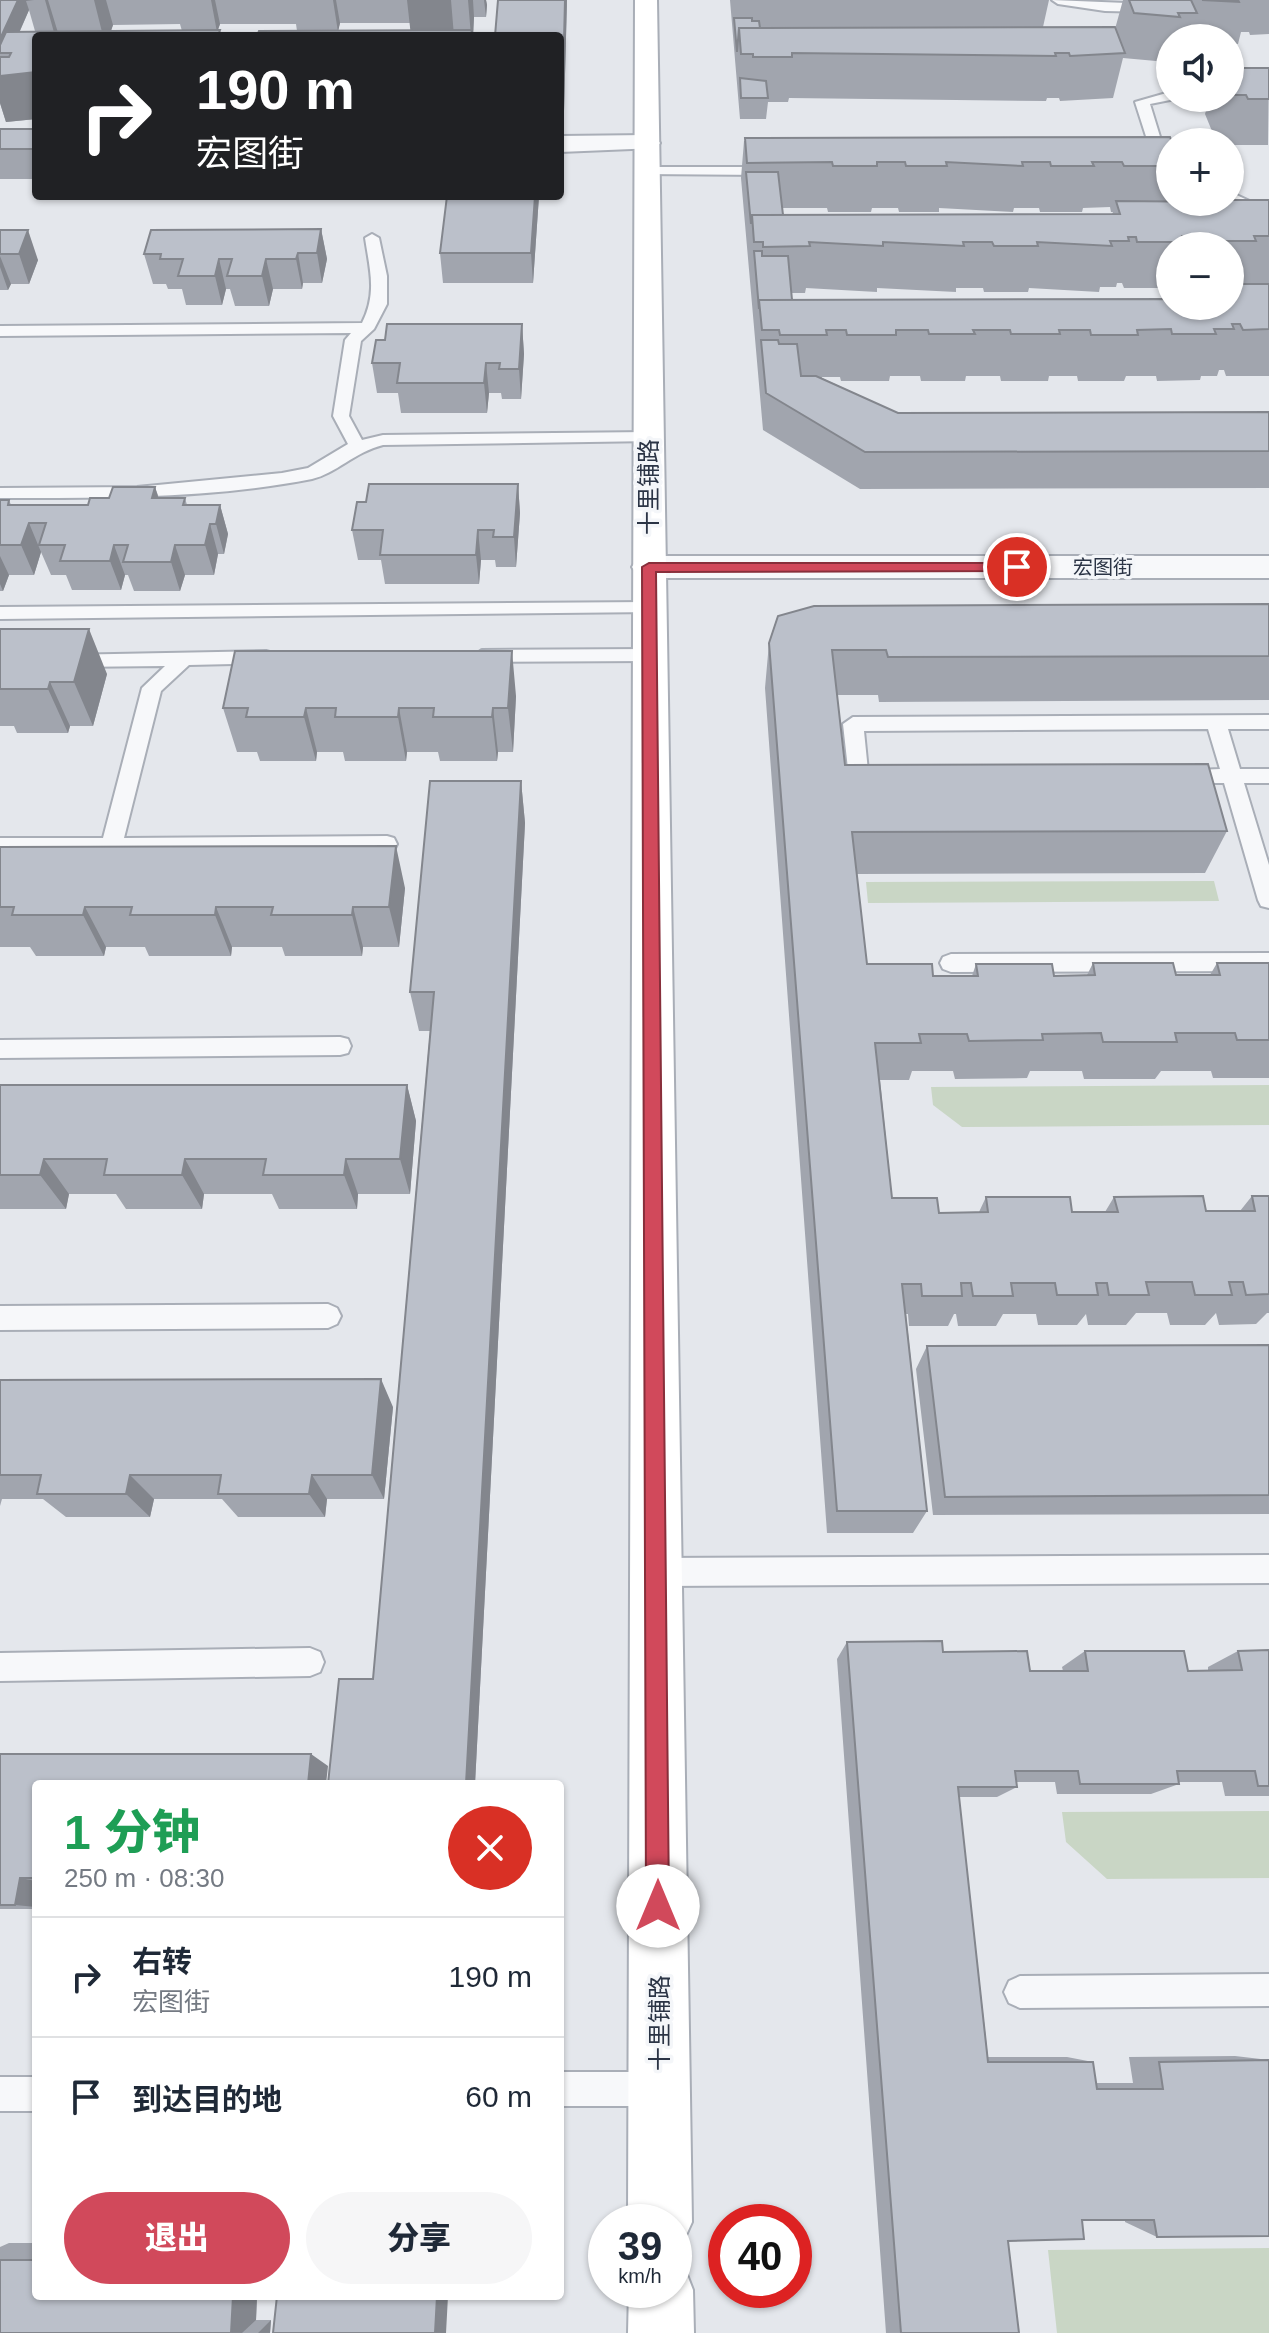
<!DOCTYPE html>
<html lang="zh">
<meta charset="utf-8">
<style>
body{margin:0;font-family:Arial,"Noto Sans SC",sans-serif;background:#f6f6f7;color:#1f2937;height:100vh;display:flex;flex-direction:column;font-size:30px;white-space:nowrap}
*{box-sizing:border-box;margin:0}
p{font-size:26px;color:#747a83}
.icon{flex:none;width:44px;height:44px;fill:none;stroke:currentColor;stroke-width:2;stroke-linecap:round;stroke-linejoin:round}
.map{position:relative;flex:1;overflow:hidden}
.panel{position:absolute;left:32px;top:1780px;width:532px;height:520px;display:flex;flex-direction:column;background:#fff;border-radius:8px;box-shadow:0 2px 6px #0004}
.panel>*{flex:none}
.guide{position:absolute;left:32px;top:32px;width:532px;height:168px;border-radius:8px;box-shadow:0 2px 6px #0004;background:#202124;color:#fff;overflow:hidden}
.buttons{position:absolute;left:1156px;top:24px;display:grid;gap:16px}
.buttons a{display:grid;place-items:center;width:88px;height:88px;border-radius:50%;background:#fff;box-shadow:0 2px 6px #0004;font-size:40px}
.speed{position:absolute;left:588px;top:2204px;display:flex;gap:16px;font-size:40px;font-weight:700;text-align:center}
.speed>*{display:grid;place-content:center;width:104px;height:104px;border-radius:50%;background:#fff;box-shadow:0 2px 6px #0004;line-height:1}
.speed small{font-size:20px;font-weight:400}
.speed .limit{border:12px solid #d22;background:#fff;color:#111}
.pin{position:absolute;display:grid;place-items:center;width:68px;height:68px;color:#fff;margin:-34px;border:4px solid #fff;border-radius:50%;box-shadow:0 2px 8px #0007}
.me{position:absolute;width:88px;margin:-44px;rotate:0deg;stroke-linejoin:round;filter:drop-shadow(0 0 6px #0008)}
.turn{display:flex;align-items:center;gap:28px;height:168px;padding:0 32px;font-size:36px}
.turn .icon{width:104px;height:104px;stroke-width:2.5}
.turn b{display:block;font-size:56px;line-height:68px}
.round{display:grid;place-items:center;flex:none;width:84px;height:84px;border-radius:42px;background:#f6f6f7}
.summary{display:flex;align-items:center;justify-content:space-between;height:136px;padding:0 32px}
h1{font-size:48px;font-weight:800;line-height:60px;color:#1e9e55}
.primary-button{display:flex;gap:16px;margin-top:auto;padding:16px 32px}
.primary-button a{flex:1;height:92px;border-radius:48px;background:#d1495b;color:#fff;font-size:32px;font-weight:800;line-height:92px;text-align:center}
.primary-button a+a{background:#f6f6f7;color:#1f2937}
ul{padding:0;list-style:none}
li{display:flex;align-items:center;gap:24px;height:120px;padding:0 32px;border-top:2px solid #e0e1e3}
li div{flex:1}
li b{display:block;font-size:30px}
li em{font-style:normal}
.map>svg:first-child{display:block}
.green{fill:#c9d6c5}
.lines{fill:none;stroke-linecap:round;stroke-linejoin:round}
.lane-casing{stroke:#a9aeb7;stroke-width:4}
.street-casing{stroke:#a9aeb7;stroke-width:4}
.secondary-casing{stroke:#a9aeb7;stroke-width:4}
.lane{fill:#f7f8fa;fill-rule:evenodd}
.street{fill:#f7f8fa;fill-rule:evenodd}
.secondary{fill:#fff;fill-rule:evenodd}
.wall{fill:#a1a5ae;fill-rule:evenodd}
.shaded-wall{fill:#83868d}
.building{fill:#bbc0ca;stroke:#83868d;stroke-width:2}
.route{fill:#d1495b;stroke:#882f3b;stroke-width:2}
.labels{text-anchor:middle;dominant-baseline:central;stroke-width:7;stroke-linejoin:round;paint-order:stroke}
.far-street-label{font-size:20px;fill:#2b3445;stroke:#f4f6f9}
.street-label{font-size:24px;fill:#2b3445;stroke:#f4f6f9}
</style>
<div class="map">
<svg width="1269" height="2333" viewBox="0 0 1269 2333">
<rect width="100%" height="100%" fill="#e4e7ec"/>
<path class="green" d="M1214 881 1219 901 868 903 866 882Z
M1269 1085V1125L962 1127 933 1105 931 1087Z
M1269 1811V1878L1107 1879 1066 1842 1062 1812Z
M1269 2248V2333H1057L1048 2250Z"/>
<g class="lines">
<g class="lane-casing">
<path id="lane" d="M1052 0 1151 4 1157 8 1151 12 1105 11 1058 4Z
M1170 92V98L1175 99 1150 104 1165 153 1170 157V169L1152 155 1135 102Z
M647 167H772L779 171 772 175 642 174V168Z
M1230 192 1269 210V220L1230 202Z
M372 234 379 238 387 276V304L374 329 361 341 349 416 362 440 383 435 648 432 656 437 654 441 383 445C355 452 335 474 312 479 210 499 103 498 0 498V488L137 487 282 473 308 468 348 444 333 416 345 340 351 333 0 336V326L362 323C377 293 370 271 365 238Z
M649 602 658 608 656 612 0 619V607Z
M649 649 658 655 649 661 482 662 473 656 482 650Z
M266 651 273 653 275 658 273 663 189 665 161 691 124 838 387 836 394 838 397 844 394 850 0 854V838H103L142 688 165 666 70 667 63 665 60 660 63 655Z
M1269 715V729H1228L1240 769H1269V783H1244L1269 865V908L1261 906 1258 900 1224 783H1179L1172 781 1169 776 1172 771 1220 769 1208 729 864 731 868 771 886 773 889 778 886 783C875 786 863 786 852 783L849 778 843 724 853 717Z
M1269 953V971L951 972 943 969 940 963 943 957 951 954Z
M340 1037 348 1039 351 1046 348 1053 340 1055 0 1058V1040Z
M328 1304 337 1308 341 1316 337 1324 328 1328 0 1330V1306Z
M1269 1555V1583L655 1586 645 1582 641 1572 645 1562 655 1558Z
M310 1648 320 1652 324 1662 320 1672 310 1676 0 1681V1653Z
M1269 1974V2006L1020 2008 1009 2003 1004 1992 1009 1981 1020 1976Z
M560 2072H659L671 2077 676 2089 671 2101 659 2106H560Z
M0 2077H36V2111H0Z"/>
</g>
<g class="street-casing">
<path id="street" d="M647 135 656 138 660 143 656 148 560 152V136Z
M649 556H1269V578H649L637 575 632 567 637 559Z"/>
</g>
<g class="secondary-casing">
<path id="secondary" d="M635 0H657L692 2222 682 2244 674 2248V2222H628Z
M674 2263 684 2267 693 2290 694 2333H628L629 2290H674Z"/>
</g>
<use href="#lane" class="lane"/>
<use href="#street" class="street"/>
<use href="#secondary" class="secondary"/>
</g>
<path class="wall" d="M0 0H486L487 5 486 17H474L473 36H257L297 31 296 24H220L218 30H220L221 36H36V119L6 122 0 103ZM29 10 35 31H20ZM340 23H410L411 30H338ZM180 24 182 31H111L113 25Z
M567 0 564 111H560V36Z
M730 0H1049L1043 27 1115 29 1123 0H1269V34L1250 35 1249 32H1241L1238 44H1230V38H1170V58H1168L1167 62 1123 58 1113 98 1060 101 1059 98H1047L1046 101 789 98 788 102H768L766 119H740Z
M1230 68H1269L1268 145H1233L1231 141H1216L1205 114 1210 98H1230Z
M0 129H36V179H0Z
M744 141 1170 142V192L1167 201 1269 200V376H1226L1224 370H1219L1217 376H1201L1200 380 1157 381 1156 376H1126L1124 381H1078L1077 376H1049L1048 381H1001L1000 376H966L965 381H921L920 376H890L889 381H841L840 377H822V378L898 413 1269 412V488L860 489 763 430 741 178ZM1110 207 1111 212H1113L1112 214 783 215 782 208H827L828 212H871L872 208H898L899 212H939V208L1013 212 1014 208H1039L1040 212H1082L1083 208ZM1170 246H1230V306L792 300 791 293H805L806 288 877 292V288L956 292V288H983L984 292H1028L1029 288 1099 292 1100 287H1116L1117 283H1122L1124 288H1169L1170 284ZM1241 283H1258V284H1241Z
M447 196H539L533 283H443L440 253Z
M321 229 327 259 322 283H303L302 289H273L269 306H235L230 289H226L222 305H186L182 289H168L166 284H153L144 254Z
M0 230 38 260 29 284H11L8 290H0Z
M522 324 524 354 521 399H502L501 393H489L487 413H401L398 393H377L372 363 385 340Z
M518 484 520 513 516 567H496L495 560H481L479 584H385L381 560H358L352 530 366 502Z
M155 487 159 498H185L187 505H220L228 534 224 554H218L214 575H185L180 591H134L128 575H125L121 590H72L66 575H51L41 552 34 575H9L3 591H0V500H9L11 505H88Z
M1269 604V700L879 702 878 695H837L845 765 1227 831 1205 873 857 874 867 964 933 976H972L976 964 1054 976 1087 975 1093 963 1176 975H1210L1217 963H1269V1078H1213L1211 1071H1161L1155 1079H1084L1082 1071H1030L1027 1078 955 1079 953 1071H912L909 1080H880L892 1198 939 1213 979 1212 986 1197 1072 1212H1105L1114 1197 1206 1211H1240L1252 1196H1269V1313H1267L1256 1324 1219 1325 1216 1313 1205 1325H1170L1167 1313H1136L1126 1325H1088L1086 1314 1077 1325H1038L1036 1314H1003L996 1326H958L956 1314H954L948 1326H909L908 1314H906L927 1511 913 1533H827L765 688 769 643Z
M0 629 107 674 93 726H70L68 733H17L14 726H0Z
M516 696 513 752H498L497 761H440L438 752H407L406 761H345L343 752H317L316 761H260L257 752H237L223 708Z
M521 781 525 823 475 1784 373 1679 430 1031H419L410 992Z
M0 847 405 888 399 947H363L362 956H285L282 947H232L231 956H149L145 947H106L104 956H36L30 947H0Z
M0 1085H407L416 1121 410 1194H358L357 1209H279L272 1194H204L202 1209H126L116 1194H69L66 1209H0Z
M1269 1345V1514L933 1515 916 1369 927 1346Z
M0 1380 393 1407 384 1499H327L325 1517H238L222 1499H154L150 1517H66L43 1499H2L0 1506Z
M847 1642 943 1652 1030 1671H1063L1062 1667 1085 1651 1188 1671H1208V1667L1238 1651 1269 1650V1796H1225L1222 1782H1179V1784L1151 1794H1057L1055 1782H1017V1787L997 1797H959L988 2057H1067L1093 2062 1096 2083H1133L1129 2057 1235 2056 1269 2060 1157 2237 1125 2222V2220H1082L1008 2241 1019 2333H886L837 1659Z
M0 1754 328 1766 36 1784V1909H0Z
M9 2243H36V2296H257L256 2320H271L270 2333H0V2247Z"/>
<path class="shaded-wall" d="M18 0H34L26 1 29 10 10 53H0V39Z
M45 0H48L59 36H55Z
M94 0H106L113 25 109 36H103Z
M211 0H215L220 24 217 32Z
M333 0H336L340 23 338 32Z
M407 0H451L454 36H411Z
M468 0H473L474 17 473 36H471Z
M484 0H486L487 5 486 17Z
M565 0H567L564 111 563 82Z
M36 72V119L6 122 0 103V76Z
M535 196H539L533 283 531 253Z
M321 229 327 259 322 283 317 253Z
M28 230 38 260 29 284 19 254Z
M298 253 303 283 302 289 296 259Z
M0 256 11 284 8 290 0 267Z
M219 259 226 289 222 305 215 276Z
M266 259 273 289 269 306 262 276Z
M522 324 524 354 521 399 519 369Z
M486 363 489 393 487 413 484 383Z
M518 484 520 513 516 567 514 537Z
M155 487 164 516 152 498Z
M220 505 228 534 224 554 216 524Z
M29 523 41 552 34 575 21 545Z
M210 524 218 554 214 575 205 545Z
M478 530 481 560 479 584 476 555Z
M114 545 125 575 121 590 110 561Z
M175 545 185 575 180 591 171 562Z
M0 556 9 575 3 591 0 584Z
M89 629 107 674 93 726 74 682Z
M512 651 516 696 513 752 508 708Z
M50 682 70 726 68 733 48 689Z
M306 708 317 752 316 761 304 717Z
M399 708 407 752 406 761 398 717Z
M493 708 498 752 497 761 492 717Z
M521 781 525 823 475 1784H466Z
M396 846 405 888 399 947 389 907Z
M85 907 106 947 104 956 83 915Z
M216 907 232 947 231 956 215 915Z
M353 907 363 947 362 956 352 915Z
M407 1085 416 1121 410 1194 400 1159Z
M44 1159 69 1194 66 1209 40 1175Z
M185 1159 204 1194 202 1209 182 1175Z
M346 1159 358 1194 357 1209 344 1175Z
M381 1379 393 1407 384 1499 372 1475Z
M130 1475 154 1499 150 1517 126 1494Z
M312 1475 327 1499 325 1517 309 1494Z
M311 1754 328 1766 326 1784H308Z
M20 1878 36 1881V1907L15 1905Z
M233 2296H257L256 2320 242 2333H231Z
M437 2296H448L446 2333H435Z
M271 2320 270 2333H258Z"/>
<path class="building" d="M0 0H18L0 39Z
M498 0H565L563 82H560V36H495Z
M1129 0H1191L1197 13H1178L1180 17 1134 13Z
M1202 0H1238L1239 2Z
M734 18H752V21H759L760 28H739L737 52Z
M1115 27 1125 53 1070 56 1069 53H1055L1056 56 792 53V57H753V54H741L739 28Z
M220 30 218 36H36V72L0 76V57H9L11 53H0V45L6 32Z
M472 30 471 36H257L259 31Z
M1230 68H1269V99H1248L1246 95H1230Z
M740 78 766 81 768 98H741Z
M0 129H36V149H0Z
M1170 137 1172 142H1170V162H1161L1163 166H1124L1122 162H1092L1094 166H1051L1050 162H1022L1023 166 946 162 947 166H906L905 162H877V166H833L832 162 747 163 745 138Z
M746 172H778L783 215H752L751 224Z
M447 196H535L531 253H440Z
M1230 200H1269V236H1254L1256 241H1206L1204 236H1182L1183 242H1137L1136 237H1128L1129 241H1110L1112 246 1037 242 1038 246H994L992 242H963L964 246 883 242V246L809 242 810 246 763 247V242H754L752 215 1120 214 1116 201 1230 202Z
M321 229 317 253H298L296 259H266L262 276H227L232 259H219L215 276H178L183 259H160L161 254H144L151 230Z
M0 230H28L19 254H0Z
M754 251H762V256H788L792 300H759V309Z
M1230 284H1269V329L1243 330 1240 324H1232L1234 329H1214L1216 334H1172L1171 329 1137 330 1138 335H1091L1090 330H1059L1060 334H1011L1010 330H973L975 334H929L928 330H896V335H847L846 330H826L827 335H780L779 330H762L759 300 1170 299V306H1230Z
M387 324H522L519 369H499L500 363H486L484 383H397L400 363H372L376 340H385Z
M761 340H778L779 344H797L801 376H816L898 413 1269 412V451L865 452 766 393Z
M369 484H518L514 537H493L494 530H478L476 555H380L383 530H352L357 502H366Z
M113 487H155L152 498H185L183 505H220L216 524H210L205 545H175L171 562H123L128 545H114L110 561H60L65 545H39L46 523H29L21 545H0V500H9L8 505H88L90 498H109Z
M1269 604V656L888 657 886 650H832L845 765 1208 764 1227 831 852 832 867 964H932L933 976H978L976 964H1052L1054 976 1095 975 1093 963H1173L1176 975H1220L1217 963H1269V1040H1237L1235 1033H1175L1177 1042H1103L1101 1033 1042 1034 1043 1040 969 1041 967 1034H919L921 1043H875L892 1198H937L939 1213 988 1212 986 1197H1070L1072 1212H1118L1114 1197 1203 1196 1206 1211H1255L1252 1196H1269V1294L1246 1295 1243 1282H1229L1232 1295H1195L1192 1282H1146L1149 1295H1109L1107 1283H1096L1098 1295H1057L1055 1283H1011L1013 1296H973L971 1283H961L962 1296H922L921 1284H902L927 1511H837L769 643 778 616 814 606Z
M0 629H89L74 682H50L48 689H0Z
M235 651H512L508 708H493L492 717H433L434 708H399L398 717H335L336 708H306L304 717H246L248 708H223Z
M430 781H521L466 1784H328L339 1679H373L434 992H410Z
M396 846 389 907H353L352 915H271L273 907H216L215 915H130L132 907H85L83 915H12L14 907H0V847Z
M0 1085H407L400 1159H346L344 1175H263L266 1159H185L182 1175H104L107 1159H44L40 1175H0Z
M1269 1345V1495L945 1497 927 1346Z
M381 1379 372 1475H312L309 1494H218L221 1475H130L126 1494H37L41 1475H0V1380Z
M942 1641 943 1652 1027 1651 1030 1671H1088L1085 1651H1184L1188 1671 1242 1670 1238 1651 1269 1650V1786H1258L1255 1771H1177L1179 1784H1080L1078 1771H1015L1017 1787H958L988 2062H1093L1097 2089H1163L1159 2062 1269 2060V2236L1157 2237 1154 2220H1082L1084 2239 1008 2241 1019 2333H901L847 1642Z
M0 1754H311L308 1784H36V1878H20L15 1905H0Z
M0 2260H36V2296H233L231 2333H0Z
M277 2296H437L435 2333H273Z"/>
<path class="route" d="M649 563H1017L1024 567 1017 571 656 572 669 1906 666 1914 658 1918 649 1914 646 1906 642 567Z"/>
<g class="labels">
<g class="far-street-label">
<text x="1103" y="567">宏图街</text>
</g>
<g class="street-label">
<text transform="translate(648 487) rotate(-90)">十里铺路</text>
<text transform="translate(659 2023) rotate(-90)">十里铺路</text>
</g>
</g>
</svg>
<div class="buttons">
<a><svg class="icon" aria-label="sound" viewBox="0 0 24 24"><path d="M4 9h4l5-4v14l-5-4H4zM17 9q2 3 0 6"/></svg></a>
<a>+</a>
<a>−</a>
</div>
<div class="speed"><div>39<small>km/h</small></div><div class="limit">40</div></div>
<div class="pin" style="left:1017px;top:567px;background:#d93025"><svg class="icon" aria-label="arrive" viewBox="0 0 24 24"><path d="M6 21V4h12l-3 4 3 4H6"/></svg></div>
<svg class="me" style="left:658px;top:1906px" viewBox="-20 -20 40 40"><circle r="19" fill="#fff"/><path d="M0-13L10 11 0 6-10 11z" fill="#d1495b"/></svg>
<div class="guide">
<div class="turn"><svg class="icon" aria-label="right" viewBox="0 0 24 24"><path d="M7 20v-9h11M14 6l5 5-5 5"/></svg><div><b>190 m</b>宏图街</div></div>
</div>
<section class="panel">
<div class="summary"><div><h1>1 分钟</h1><p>250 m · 08:30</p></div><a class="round" style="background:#d93025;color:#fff"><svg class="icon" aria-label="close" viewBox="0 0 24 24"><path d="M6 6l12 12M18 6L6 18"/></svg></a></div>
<ul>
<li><svg class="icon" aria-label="right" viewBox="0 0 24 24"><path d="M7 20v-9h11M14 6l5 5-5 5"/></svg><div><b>右转</b><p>宏图街</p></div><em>190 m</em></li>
<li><svg class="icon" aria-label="arrive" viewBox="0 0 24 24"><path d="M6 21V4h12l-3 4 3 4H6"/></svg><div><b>到达目的地</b></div><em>60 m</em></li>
</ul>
<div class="primary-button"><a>退出</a><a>分享</a></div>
</section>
</div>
